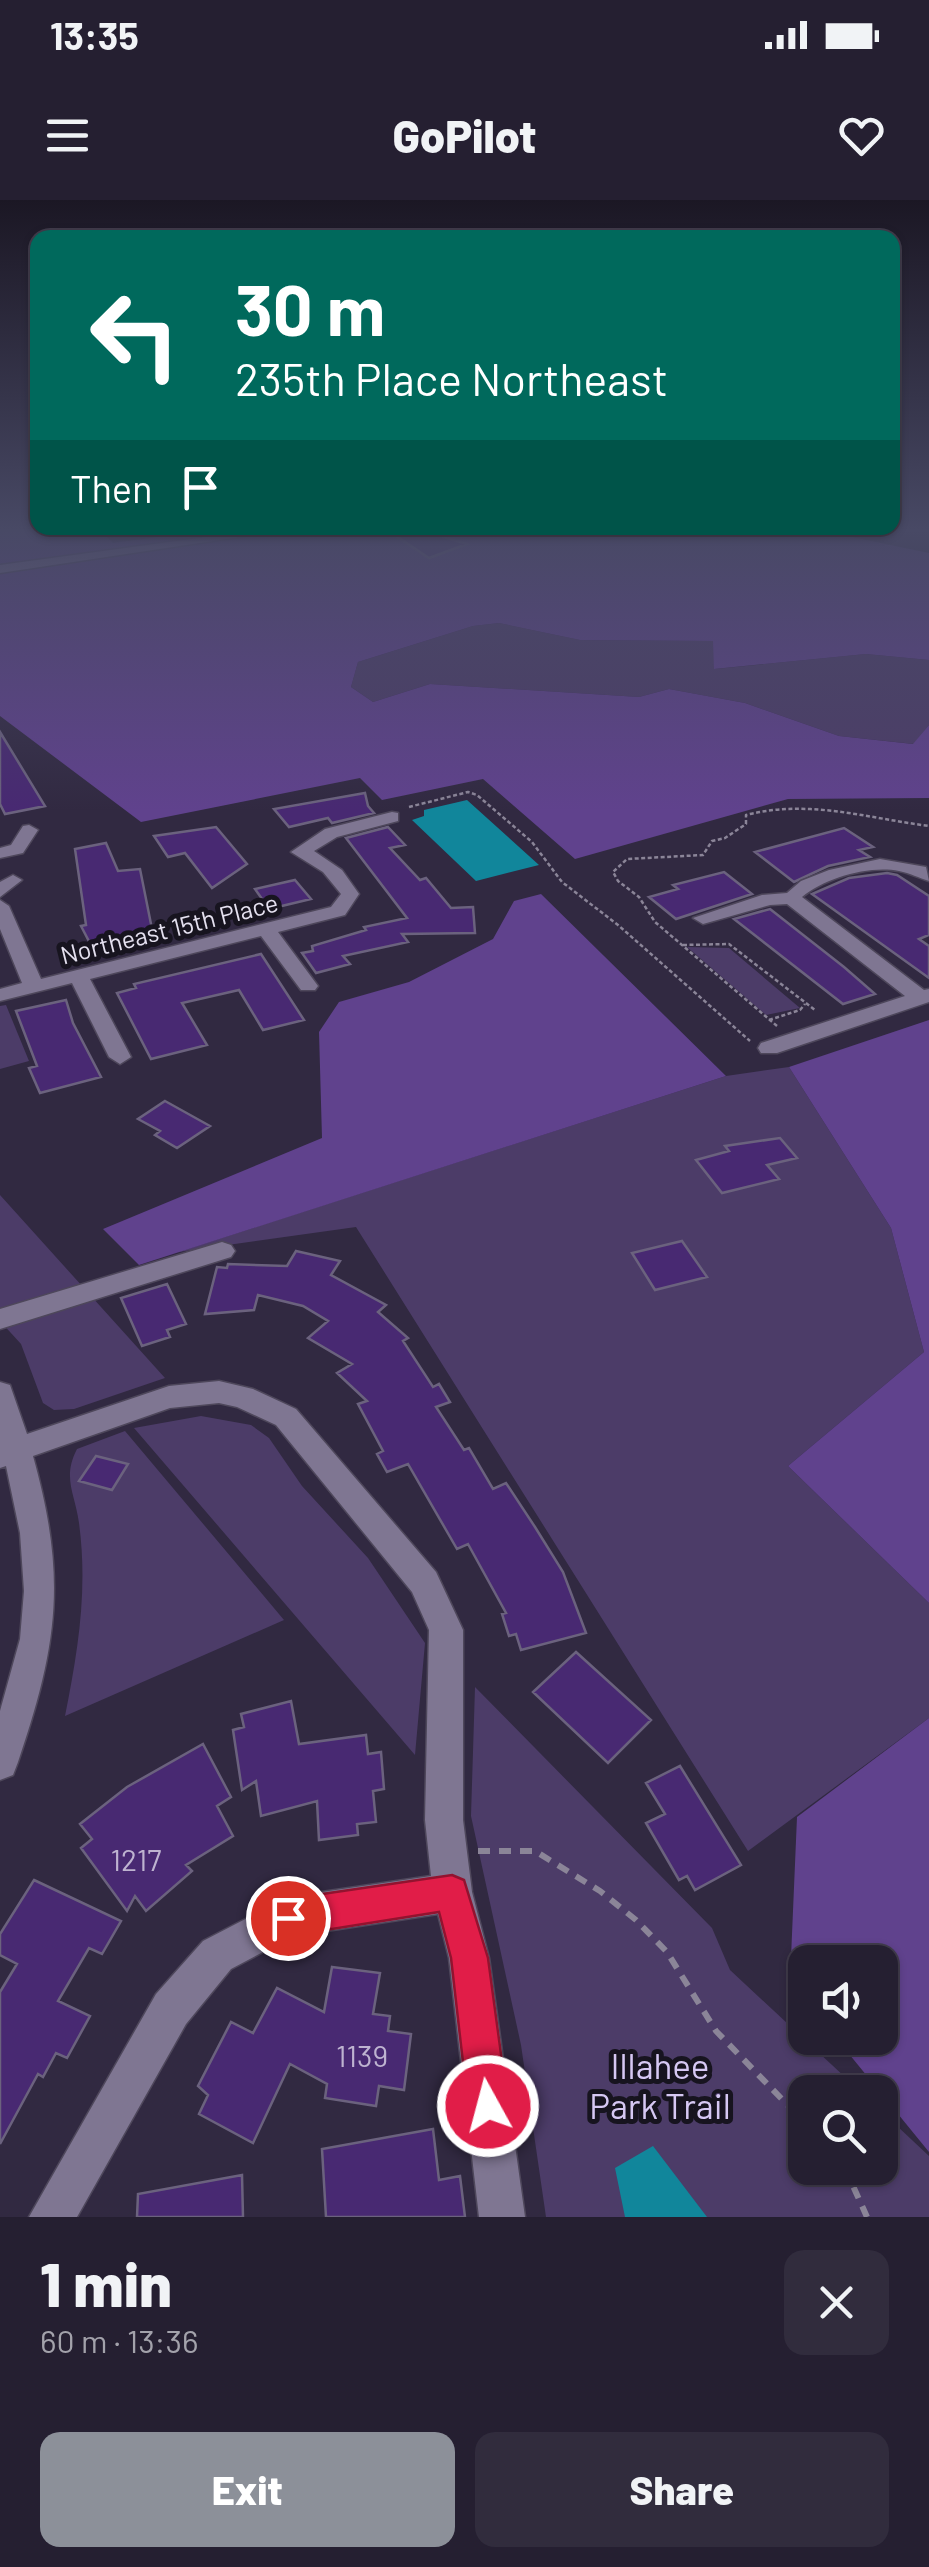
<!DOCTYPE html>
<meta charset="utf-8">
<style>
body{margin:0;font-family:Barlow,sans-serif;background:#312c3d;color:#f1f3f6;height:100vh;display:flex;flex-direction:column;font-size:38px;white-space:nowrap}
*{box-sizing:border-box;margin:0}
p{font-size:32px;color:#a3a2ab}
.icon{flex:none;width:55px;height:55px;fill:none;stroke:currentColor;stroke-width:2;stroke-linecap:round;stroke-linejoin:round}
.map{position:relative;height:2017px;overflow:hidden}
.drawer{display:flex;flex-direction:column;background:#251f31;flex:1}
.drawer>*{flex:none}
.banner{position:absolute;left:30px;top:30px;width:870px;height:305px;border-radius:20px;box-shadow:0 2px 8px #0004,0 0 0 2px #423d4d;background:#00695c;color:#fff;overflow:hidden}
.controls{position:absolute;left:788px;top:1745px;display:grid;gap:20px}
.controls a{display:grid;place-items:center;width:110px;height:110px;border-radius:20px;background:#251f31;box-shadow:0 2px 8px #0004,0 0 0 2px #423d4d;font-size:50px}
.pin{position:absolute;display:grid;place-items:center;width:85px;height:85px;color:#fff;margin:-42px;border:5px solid #fff;border-radius:50%;box-shadow:0 2px 10px #0007}
.me{position:absolute;width:110px;margin:-55px;rotate:353deg;stroke-linejoin:round;filter:drop-shadow(0 0 8px #0008)}
.turn{display:flex;align-items:center;gap:35px;height:210px;padding:0 40px;font-size:45px}
.turn .icon{width:130px;height:130px;stroke-width:2.5}
.turn b{display:block;font-size:70px;line-height:85px}
.then{display:flex;align-items:center;height:95px;padding:0 40px;background:#0003;gap:20px;font-size:38px}
.round{display:grid;place-items:center;flex:none;width:105px;height:105px;border-radius:20px;background:#312c3d}
.overview{display:flex;align-items:center;justify-content:space-between;height:170px;padding:0 40px}
h1{font-size:60px;font-weight:800;line-height:75px}
.cta{display:flex;gap:20px;margin-top:auto;padding:20px 40px}
.cta a{flex:1;height:115px;border-radius:20px;background:#8c9099;color:#fff;font-size:40px;font-weight:800;line-height:115px;text-align:center}
.cta a+a{background:#312c3d;color:#f1f3f6}
.status{display:flex;justify-content:space-between;align-items:center;height:70px;padding:0 50px;background:#251f31;direction:ltr}
.status svg{height:28px;fill:currentColor}
header{display:flex;justify-content:space-between;align-items:center;height:130px;padding:0 40px;background:#251f31;font-size:45px;font-weight:800}
.map>svg:first-child{display:block}
.green{fill:#4c3c68}
.forest{fill:#60428d}
.water{fill:#11869b}
.building{fill:#482972;stroke:#6b627e;stroke-width:2.5}
.lines{fill:none;stroke-linecap:round;stroke-linejoin:round}
.minor-casing{stroke:#4e475b;stroke-width:3}
.path-far1{stroke:#8b8598;stroke-width:2.5;stroke-dasharray:4 2.5;stroke-linecap:butt}
.path{stroke:#8b8598;stroke-width:6;stroke-dasharray:12 9;stroke-linecap:butt}
.minor{fill:#7f7692;fill-rule:evenodd}
.route{fill:#e11d48;stroke:#92132f;stroke-width:2.5}
.labels{text-anchor:middle;dominant-baseline:central;stroke-width:10;stroke-linejoin:round;paint-order:stroke}
.far-street-label{font-size:25px;fill:#e5e1f0;stroke:#17141f}
.near-number-label{font-size:30px;fill:#beb3d0}
.near-park-label{font-size:35px;fill:#d6c8f3;stroke:#17141f}
</style>
<div class="status"><b>13:35</b><svg viewBox="0 0 49 12"><path d="M0 12V9h3v3zM5 12V6h3v6zM10 12V3h3v9zM15 12V0h3v12zM26 1h20v11H26zM47 4h2v5h-2z"/></svg></div>
<header><svg class="icon" aria-label="menu" viewBox="0 0 24 24"><path d="M4 6h16M4 12h16M4 18h16"/></svg>GoPilot<svg class="icon" aria-label="heart" viewBox="0 0 24 24"><path d="M12 20l-8-8c-3-5 5-10 8-4 3-6 11-1 8 4z"/></svg></header>
<div class="map">
<svg width="929" height="2017" viewBox="0 0 929 2017">
<rect width="100%" height="100%" fill="#312941"/>
<path class="green" d="M499 423 580 440 714 441 715 469 866 454 929 460V525L914 544 839 536 745 503 669 489 639 497 430 484 373 502 351 487 358 462 473 426Z
M687 747 729 748 800 808 766 815Z
M6 805 29 861 0 869V806Z
M789 867 891 1028 924 1152 788 1266 929 1403V1518L748 1651 356 1027 178 1052 726 876Z
M0 995 165 1178 74 1209 54 1210 43 1203 21 1144 0 1121Z
M201 1216 251 1225 269 1238 302 1286 368 1358 425 1443 415 1555 134 1228Z
M125 1231 284 1420 65 1516C78 1451 88 1390 79 1323 75 1293 62 1278 77 1249Z
M475 1487 712 1728 730 1770 861 1892H805V1968H880V1910L929 1956V2017H546L521 1845 471 1616Z"/>
<path class="forest" d="M0 329H99L113 343 218 329H849L847 336 929 353V460L866 454 714 469 713 441 580 440 499 423 473 426 358 462 351 487 373 502 430 484 639 497 669 489 745 503 839 536 913 544 929 525V598L788 599 575 659 483 579 382 600 360 578 141 622 0 516Z
M541 694 726 876 139 1065 103 1029 322 938 319 832 339 802 409 782 493 739 514 701Z
M929 820V1403L788 1266 924 1152 891 1028 789 867Z
M929 1518V1952L836 1838H880V1762H805V1800L790 1781 797 1617Z"/>
<path class="water" d="M467 600 539 665 476 681 412 620 424 616V610Z
M653 1946 707 2017H625L615 1968Z"/>
<path class="building" d="M431 333 467 344 429 358 393 334Z
M0 532 45 606 5 614 0 604Z
M365 593 368 606 374 613 332 623 328 618 289 627 274 609Z
M216 627 247 664 212 688 185 653 168 657 154 636Z
M388 627 405 645 390 648 420 680 426 678 451 708 473 707 475 733 402 734 408 742 343 756 350 764 316 773 302 753 313 751 312 746 366 730 364 727 407 718 346 638Z
M844 628 873 647 859 650 870 657 828 666 794 682 755 652Z
M106 643 118 671 140 669 153 734 93 749 81 726 86 725 75 649Z
M724 672 752 694 676 719 649 697 678 689 673 685Z
M887 673 897 675 929 696V735L919 739 929 746V778L812 694 849 678Z
M295 680 311 699 269 709 255 689Z
M770 709 844 767 875 794 843 804 734 719Z
M261 754 304 820 263 830 239 790 182 803 207 845 151 859 117 793 136 788 134 784Z
M66 800 73 823 101 877 40 893 29 868 37 866 16 811Z
M165 901 210 926 177 948 155 935 160 931 138 919Z
M780 938 797 958 767 965 779 979 722 993 696 960 729 951 725 946Z
M682 1041 707 1077 655 1090 632 1053Z
M296 1051 340 1061 331 1075 386 1105 378 1112 408 1138 403 1141 433 1187 439 1184 450 1202 436 1207 464 1250 469 1248 493 1289 506 1283 535 1327 563 1372 586 1433 521 1450 516 1434 509 1436 502 1414 506 1413 468 1344 457 1349 408 1264 387 1272 377 1254 383 1251 358 1204 367 1201 337 1173 352 1164 308 1138 328 1121 303 1106 258 1095 254 1110 205 1114 217 1067 227 1068 228 1064 287 1066Z
M167 1084 186 1124 167 1130 170 1137 142 1146 121 1098Z
M96 1256 128 1264 112 1290 79 1281Z
M576 1452 651 1520 608 1563 533 1492Z
M291 1501 299 1544 366 1535 368 1554 381 1552 384 1589 373 1591 376 1622 357 1624 358 1635 319 1640 317 1601 261 1616 256 1581 242 1590 233 1530 244 1527 241 1514Z
M203 1544 231 1597 217 1606 233 1636 186 1665 192 1671 146 1711 135 1696 127 1711 81 1648 92 1639 80 1624 127 1587Z
M680 1566 741 1665 695 1690 687 1676 679 1680 646 1623 665 1614 646 1583Z
M34 1680 121 1721 102 1754 89 1748 58 1801 90 1816 67 1858 56 1853 43 1877 38 1874 0 1944V1792L17 1764 0 1755V1734Z
M332 1767 380 1773 373 1814 390 1816 388 1831 411 1834 404 1890 379 1886 376 1906 325 1898 327 1884 290 1864 253 1943 199 1914 208 1895 198 1886 231 1822 253 1833 277 1788 324 1812Z
M433 1929 439 1980 460 1976 465 2017H326L322 1949Z
M242 1975 243 2017H137L138 1994Z"/>
<g class="lines">
<g class="minor-casing">
<path id="minor" d="M265 329H293L0 373V365Z
M392 612 398 613V621L337 637 314 651 342 670 359 694 345 715 278 732 318 786 315 790H301L261 736 90 779 131 857 120 864 109 857 72 783 0 801V789L22 783 0 729V700L9 706 41 779 331 707 341 694 323 672 291 652 325 629Z
M29 625 38 630 23 653 0 658V648L11 645 23 626Z
M880 659 926 667 929 681C919 678 910 673 899 671 869 665 825 678 802 697L924 790 929 789V802L777 853H761L758 848 761 843 905 796 787 704 770 705 703 724 693 718 762 695 787 693 801 681 829 670Z
M13 675 22 680 0 697V682Z
M222 1042 231 1045 235 1051 231 1057 0 1129V1109Z
M219 1181 253 1189 296 1209 436 1372 463 1430V1620L472 1692 489 1758 525 2017H479L449 1758 438 1714 293 1736 231 1769 186 1824 77 2017H29L156 1794 203 1741 288 1697 431 1676 425 1620 429 1430 412 1392 276 1225 237 1207 219 1203 170 1208 33 1256C67 1378 58 1444 18 1562L13 1575 0 1580V1511L20 1439 24 1391 20 1333 6 1266 0 1268V1182L10 1185 27 1234 169 1186Z"/>
</g>
<path class="path-far1" d="M409 607 468 592 477 595 532 642 562 682 618 725 750 841
M683 745 729 744 815 810
M769 820 800 810 805 804
M777 826 655 722 639 697 618 681 613 672 627 659 703 655 712 641 725 638 746 624V615C808 599 867 618 929 626"/>
<path class="path" d="M478 1651H535L600 1691 636 1720 667 1752 716 1831 805 1923
M845 1968 867 2017"/>
<use href="#minor" class="minor"/>
</g>
<linearGradient id="sky" x2="0" y2="1"><stop stop-color="#1b1724"/><stop offset="0.54" stop-color="#484965"/><stop offset="1" stop-color="#484965" stop-opacity="0"/></linearGradient>
<rect width="929" height="611" fill="url(#sky)"/>
<path class="route" d="M452 1675 464 1680 488 1758 508 1906 502 1920 488 1926 474 1920 468 1906 451 1758 439 1712 288 1736 275 1730 269 1718 275 1705 288 1699Z"/>
<g class="labels">
<g class="far-street-label">
<text transform="translate(169 728) rotate(-14)">Northeast 15th Place</text>
</g>
<g class="near-number-label">
<text x="136" y="1659">1217</text>
<text x="362" y="1855">1139</text>
</g>
<g class="near-park-label">
<text x="660" y="1865">Illahee<tspan x="660" dy="40">Park Trail</tspan></text>
</g>
</g>
</svg>
<div class="controls">
<a><svg class="icon" aria-label="sound" viewBox="0 0 24 24"><path d="M4 9h4l5-4v14l-5-4H4zM17 9q2 3 0 6"/></svg></a>
<a><svg class="icon" aria-label="search" viewBox="0 0 24 24"><circle cx="10" cy="10" r="6"/><path d="M15 15l6 6"/></svg></a>
</div>
<div class="pin" style="left:288px;top:1718px;background:#d93025"><svg class="icon" aria-label="arrive" viewBox="0 0 24 24"><path d="M6 21V4h12l-3 4 3 4H6"/></svg></div>
<svg class="me" style="left:488px;top:1906px" viewBox="-20 -20 40 40"><circle r="17" fill="#e11d48" stroke="#fff" stroke-width="3"/><path d="M0-11L8 9 0 5-8 9z" fill="#fff"/></svg>
<div class="banner">
<div class="turn"><svg class="icon" aria-label="left" viewBox="0 0 24 24"><path d="M17 20v-9H6M10 6l-5 5 5 5"/></svg><div><b>30 m</b>235th Place Northeast</div></div>
<div class="then">Then<svg class="icon" aria-label="arrive" viewBox="0 0 24 24"><path d="M6 21V4h12l-3 4 3 4H6"/></svg></div>
</div>
</div>
<section class="drawer">
<div class="overview"><div><h1>1 min</h1><p>60 m · 13:36</p></div><a class="round"><svg class="icon" aria-label="close" viewBox="0 0 24 24"><path d="M6 6l12 12M18 6L6 18"/></svg></a></div>
<div class="cta"><a>Exit</a><a>Share</a></div>
</section>
